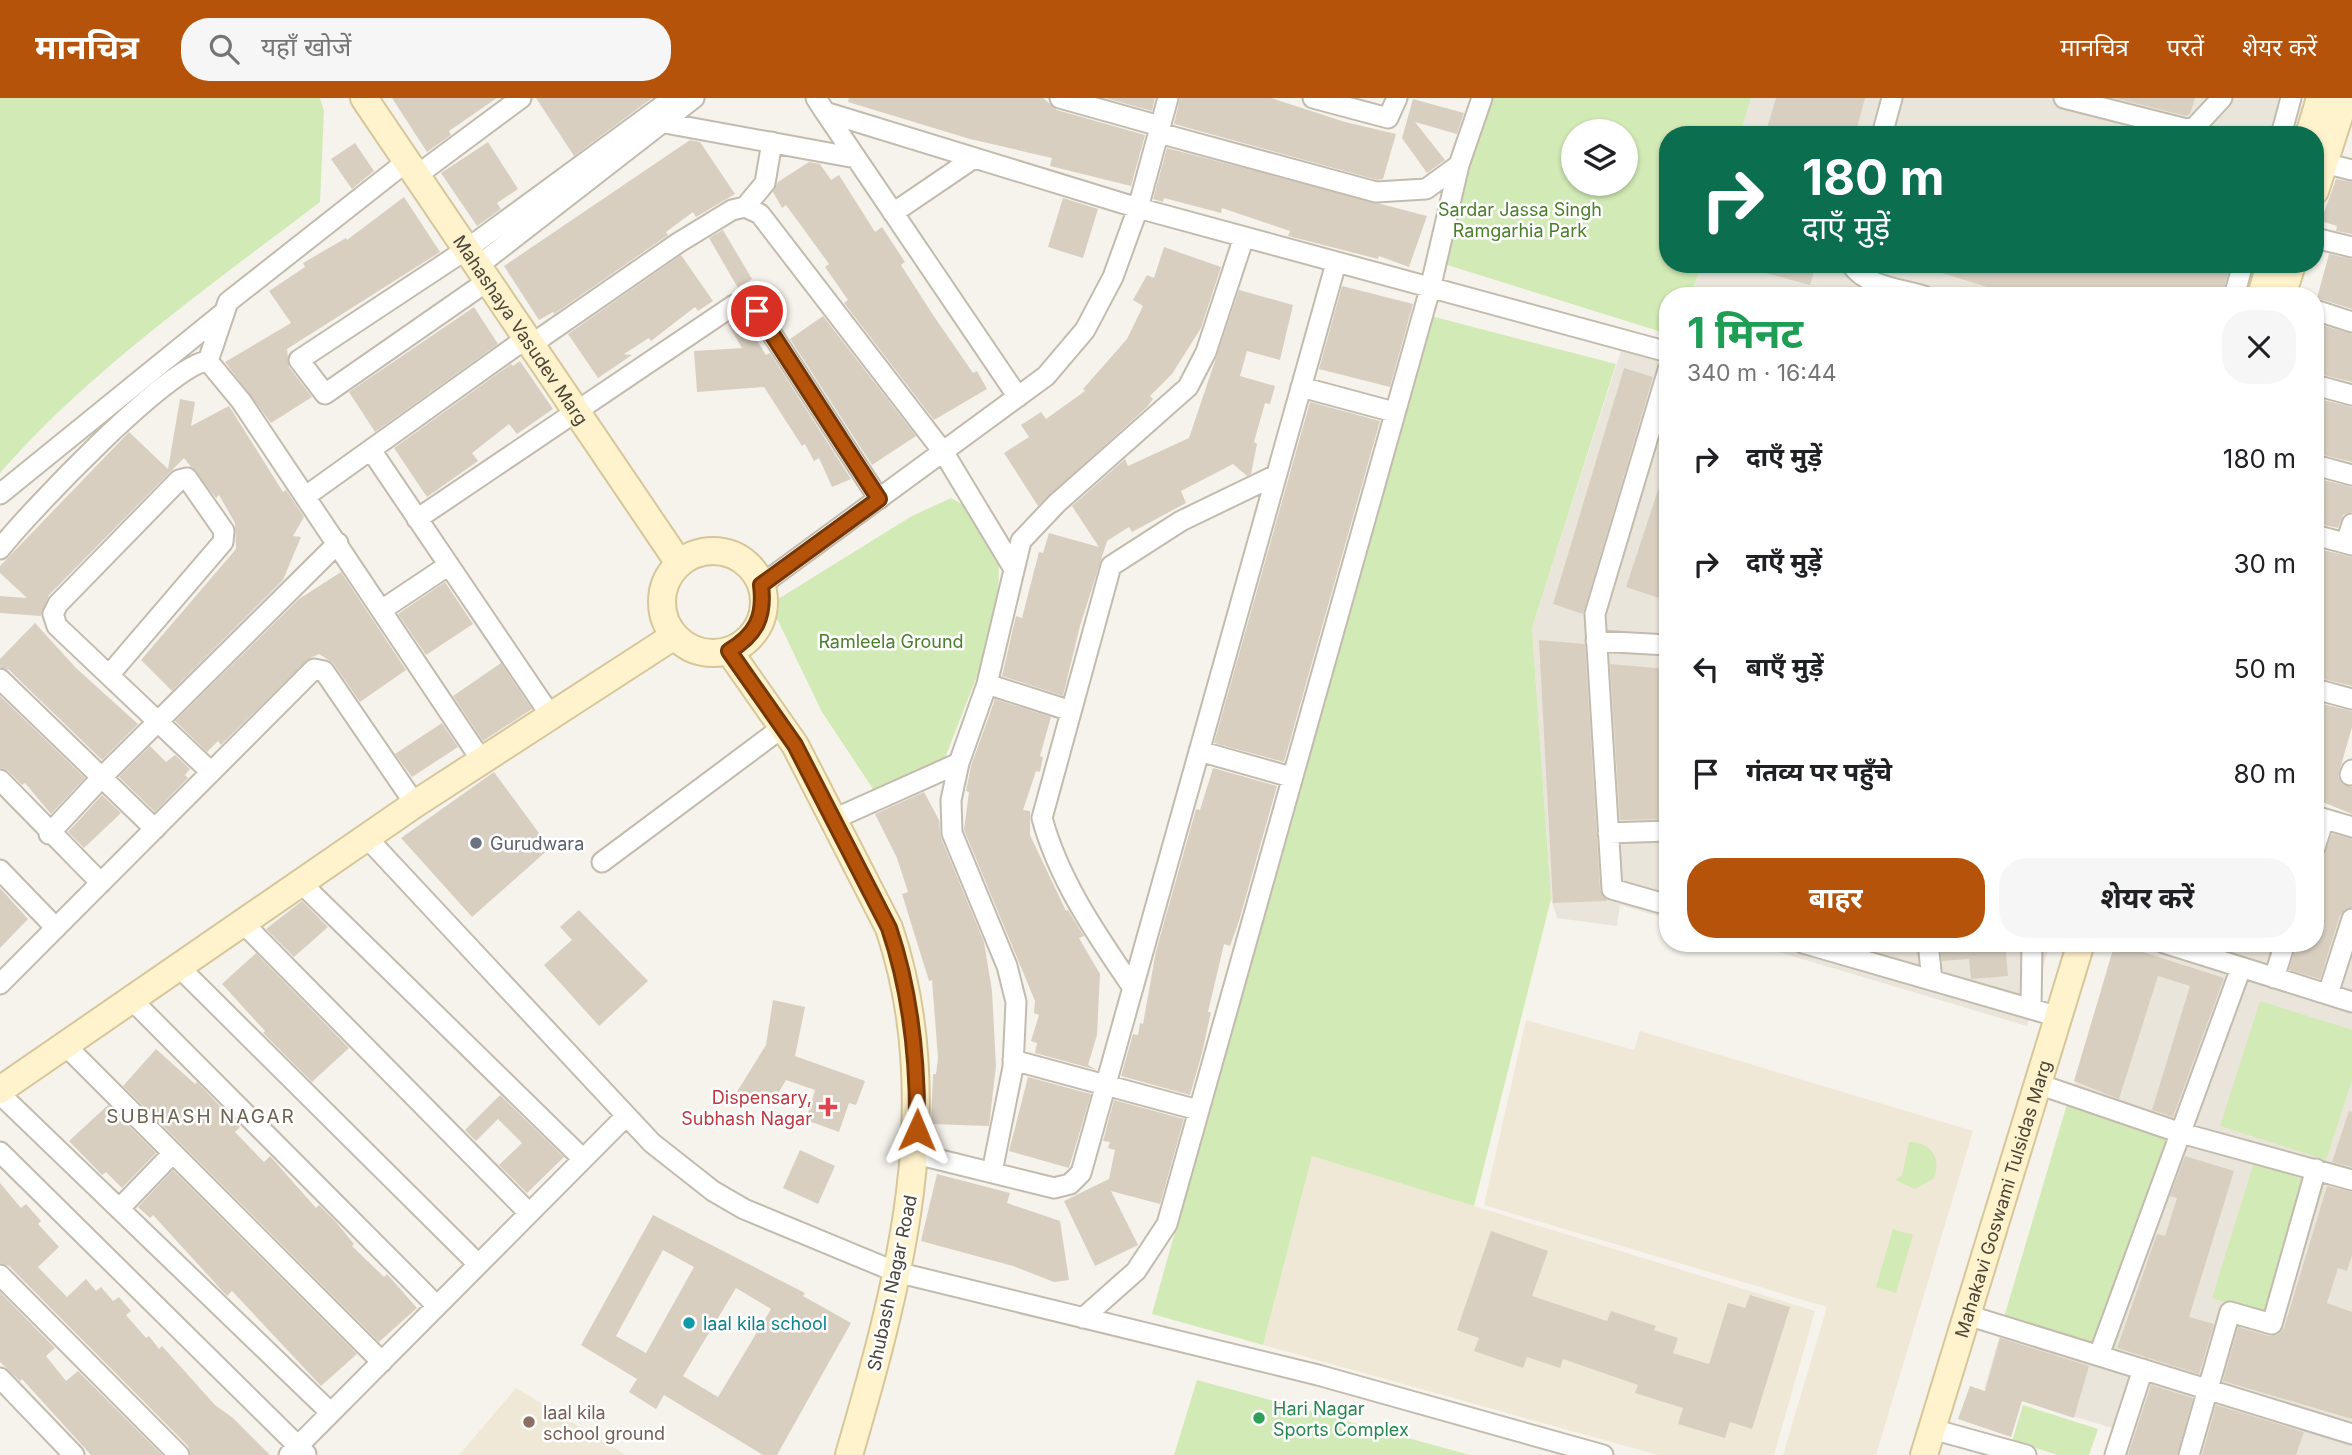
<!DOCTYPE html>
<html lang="hi">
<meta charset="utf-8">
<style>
body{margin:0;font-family:Inter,"Noto Sans Devanagari",sans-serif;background:#f6f6f6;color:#202124;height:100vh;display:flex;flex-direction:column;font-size:26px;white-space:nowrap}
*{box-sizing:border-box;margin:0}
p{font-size:23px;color:#757577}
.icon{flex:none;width:38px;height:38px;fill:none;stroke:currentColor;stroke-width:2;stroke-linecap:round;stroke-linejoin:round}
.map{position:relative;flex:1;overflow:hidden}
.panel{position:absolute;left:1659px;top:189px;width:665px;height:665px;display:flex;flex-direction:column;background:#fff;border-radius:28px;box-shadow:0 2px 5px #0004}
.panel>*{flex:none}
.top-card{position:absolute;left:1659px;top:28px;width:665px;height:147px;border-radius:28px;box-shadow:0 2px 5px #0004;background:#0b6e4f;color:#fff;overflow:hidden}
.controls{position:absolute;left:1561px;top:21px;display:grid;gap:14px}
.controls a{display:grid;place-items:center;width:77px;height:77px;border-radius:50%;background:#fff;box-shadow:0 2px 5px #0004;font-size:35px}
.pin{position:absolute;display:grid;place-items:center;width:60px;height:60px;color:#fff;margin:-30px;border:4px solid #fff;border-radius:50%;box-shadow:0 2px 7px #0007}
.me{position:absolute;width:77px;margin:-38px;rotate:1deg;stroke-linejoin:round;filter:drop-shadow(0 0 5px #0008)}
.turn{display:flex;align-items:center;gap:24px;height:147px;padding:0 28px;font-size:32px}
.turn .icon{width:91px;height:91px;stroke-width:2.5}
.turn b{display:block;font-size:49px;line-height:60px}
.round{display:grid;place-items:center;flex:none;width:74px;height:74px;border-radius:28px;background:#f6f6f6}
.overview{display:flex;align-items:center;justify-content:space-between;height:119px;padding:0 28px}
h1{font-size:42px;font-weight:700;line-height:52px;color:#1e9e55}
.cta{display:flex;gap:14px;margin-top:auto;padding:14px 28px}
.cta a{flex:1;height:80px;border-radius:28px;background:#b45309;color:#fff;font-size:28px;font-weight:700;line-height:80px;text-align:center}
.cta a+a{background:#f6f6f6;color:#202124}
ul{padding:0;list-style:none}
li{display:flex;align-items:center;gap:21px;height:105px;padding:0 28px}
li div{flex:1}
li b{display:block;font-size:26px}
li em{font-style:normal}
header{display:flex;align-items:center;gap:42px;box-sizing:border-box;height:98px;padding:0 35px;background:#b45309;color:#fff}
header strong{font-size:33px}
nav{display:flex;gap:38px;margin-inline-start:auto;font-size:24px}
.search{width:490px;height:63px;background:#f6f6f6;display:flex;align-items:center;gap:18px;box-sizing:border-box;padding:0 24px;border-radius:28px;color:#757577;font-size:26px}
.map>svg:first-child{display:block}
.residential{fill:#eae5da}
.education{fill:#efe8d6}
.green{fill:#d2eab5;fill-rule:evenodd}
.building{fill:#d8cfc1;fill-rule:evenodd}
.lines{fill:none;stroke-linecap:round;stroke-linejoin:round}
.street-casing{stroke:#c2bbae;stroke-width:23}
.secondary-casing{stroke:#d6c79b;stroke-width:30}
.street{stroke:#fff;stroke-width:19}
.secondary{stroke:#fff3cd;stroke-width:26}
.route-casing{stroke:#753606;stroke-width:18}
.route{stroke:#b45309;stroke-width:12}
.worship-dot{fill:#6b7280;stroke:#fff;stroke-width:2.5}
.health-dot{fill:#e0444e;stroke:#fff;stroke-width:2.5}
.culture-dot{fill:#0f9aa8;stroke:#fff;stroke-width:2.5}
.leisure-dot{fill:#2e9e5b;stroke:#fff;stroke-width:2.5}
.education-dot{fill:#8d6e63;stroke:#fff;stroke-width:2.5}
.labels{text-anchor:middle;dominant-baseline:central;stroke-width:5;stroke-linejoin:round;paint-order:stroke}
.park-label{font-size:18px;fill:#4a7f2a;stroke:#fff}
.street-label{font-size:18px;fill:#4b4439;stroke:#fff}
.worship-label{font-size:18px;fill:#5b616d;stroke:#fff;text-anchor:start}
.health-label{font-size:18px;fill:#be3a42;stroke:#fff;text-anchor:end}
.culture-label{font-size:18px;fill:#0d838f;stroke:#fff;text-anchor:start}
.leisure-label{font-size:18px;fill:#27864d;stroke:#fff;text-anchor:start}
.education-label{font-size:18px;fill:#785e54;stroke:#fff;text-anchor:start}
.neighbourhood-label{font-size:19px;letter-spacing:2px;fill:#6e6250;stroke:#fff}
</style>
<header>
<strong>मानचित्र</strong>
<div class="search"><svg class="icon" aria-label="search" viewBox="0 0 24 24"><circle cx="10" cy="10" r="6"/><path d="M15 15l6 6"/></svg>यहाँ खोजें</div>
<nav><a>मानचित्र</a><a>परतें</a><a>शेयर करें</a></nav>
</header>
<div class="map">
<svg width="2352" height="1357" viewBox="0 0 2352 1357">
<rect width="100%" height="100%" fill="#f6f3ec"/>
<path class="residential" d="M1751 0H2296L2286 37H1740Z
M1701 166H2248L2238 198H1691Z
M1622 250 1668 264V821L1620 807 1617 828 1557 820 1551 801 1532 530Z
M2315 729 2352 740V1357H2118L2125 1334 1984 1291 2116 845H2315Z
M1749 845H2050L2027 928Z"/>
<path class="education" d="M1526 922 1634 952 1640 933 1973 1033 1876 1357H1783L1827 1209 1484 1107Z
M1312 1058 1815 1213 1774 1357H1658L1263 1247Z
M516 1290 626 1357H459Z"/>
<path class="green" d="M0 0H320L324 13 320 104C210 188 92 270 0 375Z
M1487 0H1751L1740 37H1668V166H1701L1691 198H1668V236L1441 165ZM1573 33H1626V86H1573Z
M1431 218 1616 266 1532 530 1551 801 1474 1108 1312 1058 1263 1247 1152 1216Z
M951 400 977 415 999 464 998 506 995 532 941 670 877 697 822 614 770 506 912 418Z
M2260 903 2352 932V982L2326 1062 2220 1028Z
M2067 1006 2181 1040 2110 1266 2000 1233Z
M1909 1044C1931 1044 1943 1061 1933 1081L1915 1091 1895 1082 1902 1077Z
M2254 1064 2324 1089 2279 1222 2212 1200Z
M1893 1131 1913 1137 1896 1195 1876 1189Z
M1197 1282 1470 1357H1174Z
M2023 1307 2098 1331 2089 1357H2058L2012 1343Z"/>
<path class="building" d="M392 0H497L449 33 451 37 427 54Z
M536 0H652L574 58Z
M849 0H1043L1057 12 1145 37 1131 88 1050 68 1052 60 970 41 848 4Z
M1105 0H1155L1152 13Z
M1180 0H1271L1345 24 1396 36 1383 81 1377 82 1174 26Z
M1776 0H1865L1855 37H1765Z
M2114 0H2195L2190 16 2186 18Z
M1413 1 1464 15 1457 36 1415 24 1445 62 1427 75 1402 40Z
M690 42 700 44 735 96 696 119 693 114 666 134 668 137 554 216 553 214 539 222 504 168Z
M488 44 518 91 497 105 501 111 477 128 441 75Z
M355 45 374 73 352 91 331 61Z
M1167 50 1427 118 1409 169 1379 158 1378 161 1288 138 1290 133 1222 110 1221 115 1164 100 1163 104 1153 101Z
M809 64 820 66 831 82 839 77 875 134 882 129 905 164 901 167 933 217 973 275 977 273 987 291 934 322 844 205 848 202 825 169 829 166 786 107 782 110 773 94 778 84Z
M2336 81 2352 84V136L2336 133 2337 128 2321 123Z
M404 99 440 154 287 251 289 269 312 299 271 325 225 264 291 225 269 193 305 169 303 165 346 140 347 142Z
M1063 100 1098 111 1083 160 1048 149Z
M723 132 752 181 738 190 709 140Z
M1164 149 1221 169 1201 230 1172 276 1150 298 1153 301 1147 309 1038 408 1004 355 1029 339 1021 327 1041 314 1046 321 1085 293 1083 291 1127 241 1143 208 1133 202 1147 177 1154 180Z
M2329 156 2352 161V211L2317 200Z
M681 157 713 203 698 213 695 209 651 243 649 240 624 256 632 257 598 280 568 236Z
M1752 166H1816L1810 187 1751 171Z
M1926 166H2230L2222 198H2016L1926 170Z
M1342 188 1413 206 1390 289 1319 271Z
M1239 192 1293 207 1280 262 1247 253 1240 278 1275 288 1270 306 1265 305 1254 344 1257 346 1251 376 1247 378 1233 366 1181 393 1186 405 1132 434 1129 429 1107 443 1080 528 1063 598 1002 578 1016 518 1022 520 1039 454 1043 455 1049 435 1099 449 1072 408 1125 361 1128 368 1189 340Z
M474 209 498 246 375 334 349 294Z
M823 218 916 338 872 367 790 241Z
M738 219H742L766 257 770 255 851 381 832 389 819 360 814 363 805 346 802 348 764 289 697 294 694 253 742 250 728 226Z
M2315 225 2352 236V284L2315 275Z
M520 263 553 311 517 336 509 326 472 355 478 363 427 399 394 350 511 266 513 268Z
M1624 270 1653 279 1583 516 1553 506Z
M2315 300 2352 309V364L2315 355Z
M180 301 195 304 191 328 229 308 283 394 286 392 304 419 293 438 301 439 283 482 172 593 141 562 236 451 235 425 219 397 216 400 184 360 49 497 41 518 0 515V498L27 500 0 475V468L129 334 168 371Z
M1310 304 1380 323 1284 664 1214 645Z
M1665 371H1668V503L1626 489Z
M2315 380 2352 389V414L2343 417 2338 430 2315 425Z
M2315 450 2352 459V588L2315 579Z
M341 474 406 572 360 604 333 565 319 556 310 560 221 647 218 643 207 654 175 623 299 501Z
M445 484 473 526 426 557 398 516Z
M35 525 76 570 138 626 102 662 9 572 0 569V561Z
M1539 542 1585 546 1600 792 1607 803 1553 805Z
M501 565 532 611 483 643 453 598Z
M1610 566 1668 571V721L1620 722Z
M0 598 85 680 51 716 25 685 22 687 8 673 0 670Z
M995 601 1051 619 1040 658 1043 659 1040 674 1036 673 1023 712 1030 713V737L1066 813 1068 812 1084 838 1079 840 1100 876 1097 937 1088 967 1097 972 1035 955 1037 945 1031 943 1039 917 1034 915 1035 903 964 732 969 694 966 693 971 668Z
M2318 605 2352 613V629L2338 678 2341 685 2352 689V716L2315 701V617Z
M442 625 458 649 412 679 395 656Z
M150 648 166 664 175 657 190 671 185 677 188 680 155 714 119 679Z
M1213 670 1277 688 1239 823 1230 848 1224 846 1208 914H1211L1202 955 1190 997 1121 978 1133 936 1138 937 1140 925 1143 926 1156 853 1196 711 1200 712Z
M494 674 550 750 472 819 401 740Z
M924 694 939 722 941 740 984 844 992 893 996 968 989 1028 931 1026 933 976H936L938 960 932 882 929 883 902 796 908 794 897 760 875 716Z
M102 697 121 715 84 750 68 734Z
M2332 736 2352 741V809L2340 817 2320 881 2289 872 2297 845H2315V772Z
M0 790 28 821 0 850Z
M302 803 328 829 294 859 266 831Z
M579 812 648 883 599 928 544 867 572 842 560 829Z
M1940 845H2005L2008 878 1971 881 1969 861 1942 863Z
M2115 845 2224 880 2173 1019 2152 1012 2190 888 2158 878 2119 1001 2074 983Z
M256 855 349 950 312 984 263 935 265 933 222 886Z
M773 902 805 909 795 958 865 983 856 1007 849 1005 839 1034 806 1022 815 992 786 982 770 1009 735 997 766 947Z
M156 951 195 986 197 984 240 1029 235 1034 264 1064 270 1058 316 1110 319 1107 336 1124 354 1146 352 1148 384 1179 387 1176 417 1210 379 1244 123 988Z
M1028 979 1091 996 1069 1070 1009 1053Z
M500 997 564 1059 527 1095 499 1067 522 1045 498 1021 476 1043 465 1032Z
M1114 1002 1184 1021 1160 1106 1111 1093 1138 1147 1095 1168 1064 1103 1109 1081 1115 1052 1108 1050 1110 1044 1103 1043Z
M108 1007 156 1055 122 1090 106 1074 102 1077 69 1043Z
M2349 1013 2352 1014V1069L2332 1064Z
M800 1052 835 1068 818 1106 783 1090Z
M2185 1058 2234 1073 2189 1219 2214 1226 2199 1276 2117 1250 2157 1136 2165 1138 2177 1100 2170 1098Z
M173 1072 357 1256 321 1288 232 1193 227 1198 153 1117 150 1120 138 1109Z
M937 1076 1010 1095 1007 1105 1060 1123 1069 1182 1054 1184 1013 1168 921 1143Z
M0 1085 21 1110 26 1106 41 1123 38 1126 59 1149 38 1169 67 1199 86 1181 96 1193 101 1189 113 1203 119 1199 131 1213 126 1217 146 1240 149 1238 159 1251 162 1248 215 1307 233 1320 270 1357H191L188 1348 9 1168 0 1165Z
M2327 1088 2352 1094V1157L2347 1173 2338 1170 2327 1205 2352 1214V1321L2223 1283 2238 1229 2269 1238 2279 1236 2284 1230Z
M653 1117 805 1195 803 1198 851 1225 777 1357H763L664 1297 656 1311 629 1294 637 1281 581 1247ZM663 1152 694 1169 646 1255 616 1238ZM736 1190 771 1211 718 1299 683 1278Z
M1491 1133 1548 1153 1532 1198 1607 1223 1611 1213 1656 1228 1654 1232 1678 1240 1673 1255 1709 1266 1728 1205 1745 1210 1750 1197 1790 1209 1752 1331 1730 1324 1725 1340 1678 1326 1683 1310 1635 1295 1638 1287 1563 1261 1560 1270 1527 1259 1523 1270 1474 1253 1479 1240 1457 1232Z
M0 1194 55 1250 46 1258 66 1283 78 1273 162 1357H91L22 1281 20 1283 0 1264Z
M2000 1240 2089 1268 2074 1320 2022 1303 2011 1339 1958 1321 1970 1288 1985 1293Z
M2151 1287 2193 1300 2177 1357H2128Z
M2216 1307 2304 1334 2296 1357H2202Z"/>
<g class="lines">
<g class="street-casing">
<path id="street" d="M816 0 825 14 1138 110 1668 254
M1060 0 1160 28
M1313 0 1388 20 1397 0
M2064 0 2186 31 2195 29 2222 0
M825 14 1018 299
M665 25 856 60
M1159 35 1376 94 1426 91 1459 67
M1882 37 1892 0
M2281 37 2291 0
M2324 65 2352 72
M416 78 521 0
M745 109 765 85 772 44
M893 115 974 60
M2315 140 2352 149
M1851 166C1865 188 1900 191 1924 198
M479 167 694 0
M489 182 325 296 299 262 467 151 673 0
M2234 198 2243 166
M2315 212 2352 224
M532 246 678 145 732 112 745 109 760 116 944 355 1014 471
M208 263 228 204 406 64
M1668 272 1595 516 1612 791 1668 807
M2315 287 2352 297
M1301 289 1394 314
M371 352 551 618
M2315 367 2352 377
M0 396 222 216
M306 398 528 239
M417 421 734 207H747L757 213 879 401
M2315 437 2352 447
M2346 445 2352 426
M0 451C27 416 171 265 208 263L241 303 482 663
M761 487 1046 278 1085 232 1113 179 1138 110 1168 0
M383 511 449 467
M1596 543 1668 547
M109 577 223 444 224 433 187 380 179 382 58 506 53 516 57 528 211 674
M0 581 155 731
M987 586 1071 613
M2315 591 2352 601
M1199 653 1291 679
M2350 677 2352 672
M0 682 101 785
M2315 718 2352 729
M834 721 959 665
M1608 735 1668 733
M49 736 102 679 338 445
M368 741 652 1045 713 1093 744 1111 896 1174 1318 1277 1603 1357
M2315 749 2324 721
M602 764 783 629
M0 772 56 830
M302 786 583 1061
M244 826 529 1115
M1803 845 2059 919
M1928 845 1932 882
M2164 845 2352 904
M180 870 478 1166
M2274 880 2285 845
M0 886 314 571 324 573 415 706
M1133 890C1097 837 1059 783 1042 720L1111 468 1181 423 1276 377
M2328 896 2352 821
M132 902 437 1208
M2031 910 2032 845
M65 947 382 1264
M1013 962 1198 1012
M2038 986 2181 1035 2352 1082
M0 996 331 1315
M0 1054 306 1356
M916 1056 1054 1090 1070 1086 1081 1075 1336 165
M992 1074 1013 969 1016 904 1007 868 952 735 951 702 959 665 987 586 1021 443 1057 405 1188 289 1206 254 1244 139
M119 1111 173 1055
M0 1177 179 1357
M1967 1217 2352 1336
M1083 1220 1136 1173 1167 1126 1430 191 1459 67 1482 0
M2099 1257 2241 870
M0 1280 74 1357
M1932 1331 2026 1357
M289 1357 626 1018
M2115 1357 2143 1271
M2189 1357 2230 1214 2272 1226 2316 1071"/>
</g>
<g class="secondary-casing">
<g id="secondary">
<path id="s1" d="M364 0 679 465"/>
<path d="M2309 37 2320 0"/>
<path d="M2315 93 2345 0"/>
<path d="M2261 198 2270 166"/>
<path d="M2282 198 2292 166"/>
<circle cx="713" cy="504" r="51"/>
<path d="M729 553 795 647 889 830C948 1005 899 1186 849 1357"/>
<path d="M0 992 415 706 674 538"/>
<path id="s2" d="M1924 1357 2081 845"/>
</g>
</g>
<use href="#street" class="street"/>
<use href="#secondary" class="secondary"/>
</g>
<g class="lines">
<g class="route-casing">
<path id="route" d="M757 213 879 401 761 487C765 519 756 537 729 553L795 647 889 830C911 895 918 964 917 1032"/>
</g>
<use href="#route" class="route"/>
</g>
<circle class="worship-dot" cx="476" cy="745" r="7"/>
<path class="health-dot" d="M824.5 998.5h7v7h7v7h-7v7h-7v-7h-7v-7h7z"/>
<circle class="culture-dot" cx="689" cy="1225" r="7"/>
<circle class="leisure-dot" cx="1259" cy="1320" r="7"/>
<circle class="education-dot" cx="529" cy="1324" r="7"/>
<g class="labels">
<g class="park-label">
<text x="1520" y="111">Sardar Jassa Singh<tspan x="1520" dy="21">Ramgarhia Park</tspan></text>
<text x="891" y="543">Ramleela Ground</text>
</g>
<g class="street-label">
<text stroke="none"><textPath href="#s1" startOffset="280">Mahashaya Vasudev Marg</textPath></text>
<text stroke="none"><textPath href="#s2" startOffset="268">Mahakavi Goswami Tulsidas Marg</textPath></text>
<text transform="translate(892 1185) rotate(-78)">Shubash Nagar Road</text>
</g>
<g class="worship-label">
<text x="490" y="745">Gurudwara</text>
</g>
<g class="health-label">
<text x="812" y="999">Dispensary,<tspan x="812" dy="21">Subhash Nagar</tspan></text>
</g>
<g class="culture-label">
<text x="703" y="1225">laal kila school</text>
</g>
<g class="leisure-label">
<text x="1273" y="1310">Hari Nagar<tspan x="1273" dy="21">Sports Complex</tspan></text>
</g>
<g class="education-label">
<text x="543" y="1314">laal kila<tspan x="543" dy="21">school ground</tspan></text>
</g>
<g class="neighbourhood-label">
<text x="201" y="1018">SUBHASH NAGAR</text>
</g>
</g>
</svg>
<div class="controls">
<a><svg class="icon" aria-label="layers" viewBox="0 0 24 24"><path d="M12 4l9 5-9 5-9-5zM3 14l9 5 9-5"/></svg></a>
</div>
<div class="pin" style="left:757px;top:213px;background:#d93025"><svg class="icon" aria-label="arrive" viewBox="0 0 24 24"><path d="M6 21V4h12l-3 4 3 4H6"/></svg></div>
<svg class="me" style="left:917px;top:1032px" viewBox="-20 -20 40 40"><path d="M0-17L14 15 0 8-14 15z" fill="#b45309" stroke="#fff" stroke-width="4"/></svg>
<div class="top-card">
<div class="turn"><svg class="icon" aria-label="right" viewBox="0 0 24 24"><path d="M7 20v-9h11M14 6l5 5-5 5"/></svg><div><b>180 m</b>दाएँ मुड़ें</div></div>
</div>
<section class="panel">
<div class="overview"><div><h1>1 मिनट</h1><p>340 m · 16:44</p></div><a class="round"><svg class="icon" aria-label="close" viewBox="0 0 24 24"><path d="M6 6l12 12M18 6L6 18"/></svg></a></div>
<ul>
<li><svg class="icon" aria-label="right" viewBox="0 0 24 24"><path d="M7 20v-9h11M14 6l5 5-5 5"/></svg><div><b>दाएँ मुड़ें</b></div><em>180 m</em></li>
<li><svg class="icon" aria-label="right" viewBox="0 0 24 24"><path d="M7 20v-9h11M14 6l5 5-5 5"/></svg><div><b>दाएँ मुड़ें</b></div><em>30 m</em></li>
<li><svg class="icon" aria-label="left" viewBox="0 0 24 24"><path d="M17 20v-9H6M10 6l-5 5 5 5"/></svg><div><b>बाएँ मुड़ें</b></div><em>50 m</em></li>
<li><svg class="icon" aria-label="arrive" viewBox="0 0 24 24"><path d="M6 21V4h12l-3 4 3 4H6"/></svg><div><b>गंतव्य पर पहुँचे</b></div><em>80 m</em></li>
</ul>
<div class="cta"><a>बाहर</a><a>शेयर करें</a></div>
</section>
</div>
